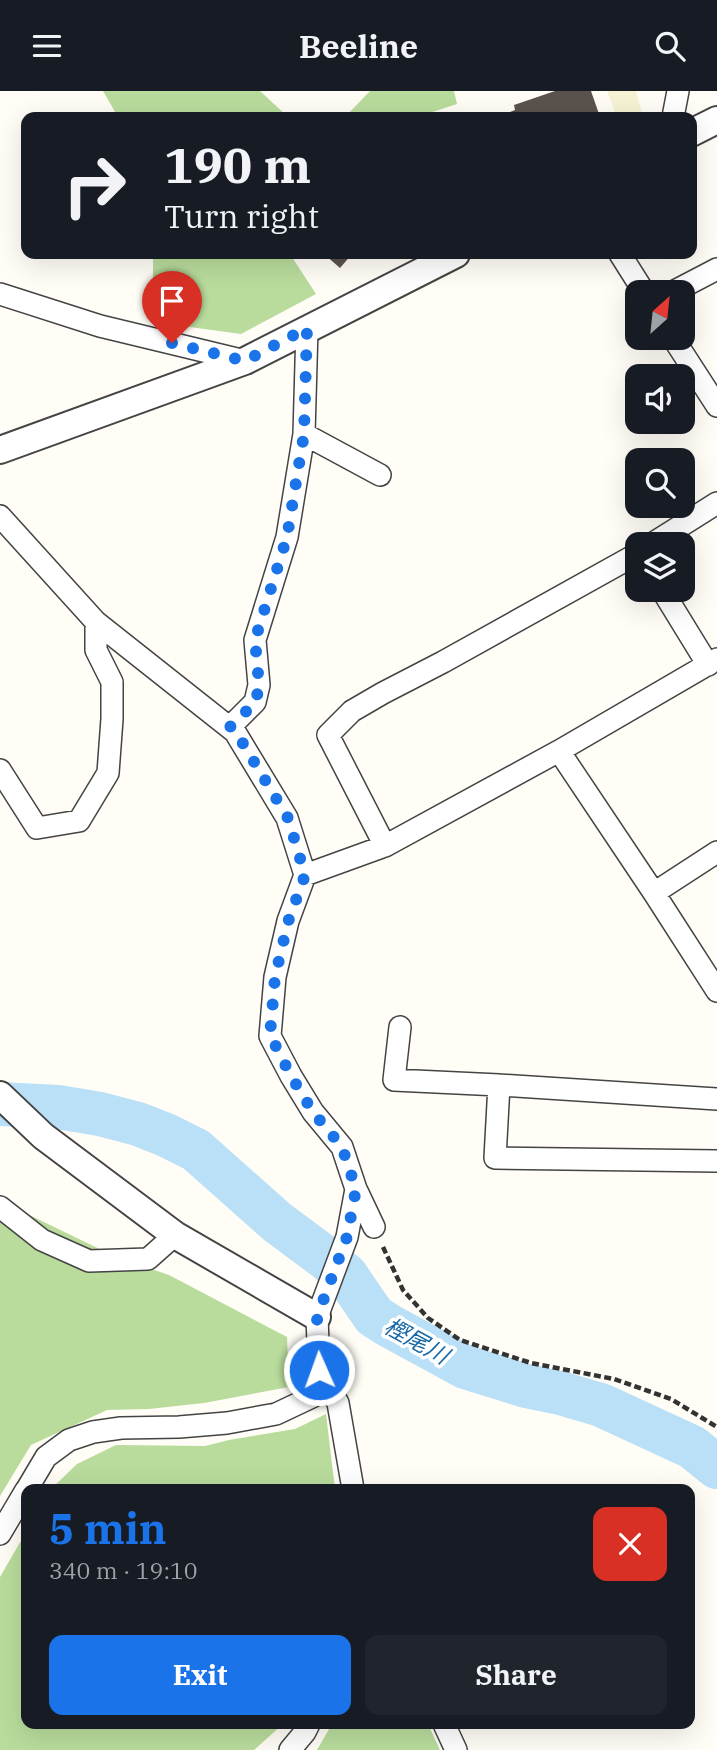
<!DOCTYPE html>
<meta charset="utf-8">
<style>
body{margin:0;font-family:"IBM Plex Serif","Noto Sans JP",serif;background:#20242c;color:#f1f3f6;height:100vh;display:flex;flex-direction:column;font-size:26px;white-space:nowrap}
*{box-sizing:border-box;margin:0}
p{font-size:23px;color:#9ea1a6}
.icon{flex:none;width:38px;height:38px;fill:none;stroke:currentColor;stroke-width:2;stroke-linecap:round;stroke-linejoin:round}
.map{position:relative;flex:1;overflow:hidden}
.panel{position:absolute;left:21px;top:1393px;width:674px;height:245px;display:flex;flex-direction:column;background:#171b24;border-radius:14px;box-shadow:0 7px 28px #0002}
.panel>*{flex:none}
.banner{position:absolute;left:21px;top:21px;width:676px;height:147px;border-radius:14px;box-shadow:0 7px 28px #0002;background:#171b24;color:#f1f3f6;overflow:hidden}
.needle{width:46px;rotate:27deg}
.fabs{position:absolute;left:625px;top:189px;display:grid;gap:14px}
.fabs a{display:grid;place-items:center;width:70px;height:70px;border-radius:14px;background:#171b24;box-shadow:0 7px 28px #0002;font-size:35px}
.pin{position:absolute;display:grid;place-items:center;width:60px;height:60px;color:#fff;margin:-72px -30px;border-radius:50% 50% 50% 0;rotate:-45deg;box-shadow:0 0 7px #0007}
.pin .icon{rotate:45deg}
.me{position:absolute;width:77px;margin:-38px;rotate:358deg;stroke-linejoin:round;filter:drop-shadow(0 0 5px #0008)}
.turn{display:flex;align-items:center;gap:24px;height:147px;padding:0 28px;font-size:32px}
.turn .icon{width:91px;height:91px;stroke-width:2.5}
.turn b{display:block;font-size:49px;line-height:60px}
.round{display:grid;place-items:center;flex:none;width:74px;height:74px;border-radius:14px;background:#20242c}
.head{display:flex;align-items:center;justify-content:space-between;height:119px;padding:0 28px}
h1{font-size:42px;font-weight:800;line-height:52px;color:#1a73e8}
.primary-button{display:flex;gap:14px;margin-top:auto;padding:14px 28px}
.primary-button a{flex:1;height:80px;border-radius:14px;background:#1a73e8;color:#fff;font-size:28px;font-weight:800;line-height:80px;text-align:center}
.primary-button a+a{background:#20242c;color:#f1f3f6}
header{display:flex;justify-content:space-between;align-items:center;height:91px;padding:0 28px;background:#171b24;font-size:32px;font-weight:800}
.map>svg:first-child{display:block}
.farmland{fill:#f6f3d4}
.forest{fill:#b9dc9c}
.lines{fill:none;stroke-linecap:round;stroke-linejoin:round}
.river{stroke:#b9e0f7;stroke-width:44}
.building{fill:#5a524d}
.minor-casing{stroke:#444;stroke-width:24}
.tertiary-casing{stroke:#444;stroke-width:30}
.path{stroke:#333;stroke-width:4.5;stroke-dasharray:7 3.5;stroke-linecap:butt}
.minor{stroke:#fff;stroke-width:21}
.tertiary{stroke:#fff;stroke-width:26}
.route{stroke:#1a73e8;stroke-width:12;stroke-dasharray:0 21.6}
.labels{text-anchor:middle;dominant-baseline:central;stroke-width:7;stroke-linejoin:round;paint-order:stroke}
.water-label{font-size:23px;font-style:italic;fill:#1768a6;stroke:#fff}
</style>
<header><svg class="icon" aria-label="menu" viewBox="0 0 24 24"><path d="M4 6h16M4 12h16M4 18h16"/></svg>Beeline<svg class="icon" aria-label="search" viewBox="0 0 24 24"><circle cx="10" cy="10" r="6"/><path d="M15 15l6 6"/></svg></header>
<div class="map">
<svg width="717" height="1659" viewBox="0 0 717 1659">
<rect width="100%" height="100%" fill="#fffdf5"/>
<path class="farmland" d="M607 0H636L643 26H617Z"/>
<path class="forest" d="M103 0H260L288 26H118Z
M370 0H454L457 13 417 26H345Z
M153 163H290L316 203 241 243 153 231Z
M0 1106 11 1115 116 1166 169 1184 287 1246 289 1296 204 1312 149 1318 107 1319 31 1354 0 1405Z
M326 1323 335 1398H51L77 1373 116 1354 205 1355 229 1349 295 1338Z
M26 1441V1633H283L282 1634 254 1659H0V1486Z
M332 1633H428L440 1659H317Z"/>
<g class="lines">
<path class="river" d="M0 1013 58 1016 100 1023 138 1033 166 1044 196 1059 277 1131 324 1166 346 1184 374 1225 388 1234 465 1276 526 1295 560 1302 601 1314 692 1356 717 1376"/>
</g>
<path class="building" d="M555 0H591L599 23 589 26H511L510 21 515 19 514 14Z
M324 163H352L340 177Z"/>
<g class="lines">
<g class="minor-casing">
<path id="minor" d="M673 26 678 0
M620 163 644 201
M673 201 717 178
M0 203 100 235 245 270
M673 247 717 315
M304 343 380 384
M0 425 96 531 235 641 287 727 305 784 288 830 275 886 270 945 291 985 313 1021 342 1056 356 1098 347 1146 317 1226 319 1279 312 1306 276 1323 227 1332 179 1336 121 1337 93 1341 69 1349 46 1366 27 1398
M652 453 717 412
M662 499 708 574
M230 636 255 611 259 594 255 549 287 446 304 343 307 237
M559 660 654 802 717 900
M0 679 37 737 79 730 108 682 112 628V591L96 559V531
M385 755 328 644 352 620 383 602 443 571 637 463
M305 784 385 755 559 660 717 568
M654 802 717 761
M400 936 394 989 499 994 717 1008
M499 994 495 1067 717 1070
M356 1098 374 1136
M0 1116 42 1149 89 1170 148 1168 175 1144
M319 1279 338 1312 353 1398
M0 1443 26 1399
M444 1633 456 1659
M290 1659 305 1641 309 1633"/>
</g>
<g class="tertiary-casing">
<path id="tertiary" d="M691 42 717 29
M0 359 245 270 456 163
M0 1004 43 1045 175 1144 317 1226"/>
</g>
<path class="path" d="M383 1156 403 1199 428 1227 460 1249 531 1272 614 1288 671 1308 717 1336"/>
<use href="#minor" class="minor"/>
<use href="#tertiary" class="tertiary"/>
</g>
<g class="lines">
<path class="route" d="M172 252 245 270 307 237 304 343 287 446 255 549 259 593 256 611 230 636 236 641 288 727 305 784 288 831 275 886 270 944 291 985 313 1021 342 1056 356 1098 347 1146 317 1226 319 1279"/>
</g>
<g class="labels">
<g class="water-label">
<text transform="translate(417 1249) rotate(29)">樫尾川</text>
</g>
</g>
</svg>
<div class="fabs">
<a><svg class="needle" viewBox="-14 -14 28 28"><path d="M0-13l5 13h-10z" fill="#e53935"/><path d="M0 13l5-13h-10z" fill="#9ea1a6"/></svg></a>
<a><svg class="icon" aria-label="sound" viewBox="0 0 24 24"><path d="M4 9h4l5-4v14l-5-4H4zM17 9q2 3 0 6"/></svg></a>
<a><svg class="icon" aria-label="search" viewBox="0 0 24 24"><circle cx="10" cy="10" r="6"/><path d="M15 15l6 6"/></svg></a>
<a><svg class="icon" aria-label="layers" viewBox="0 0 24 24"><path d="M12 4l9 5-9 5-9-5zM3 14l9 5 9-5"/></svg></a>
</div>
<div class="pin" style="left:172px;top:252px;background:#d93025"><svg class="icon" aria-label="arrive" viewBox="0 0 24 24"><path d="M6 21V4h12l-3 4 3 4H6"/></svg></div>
<svg class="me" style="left:319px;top:1279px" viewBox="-20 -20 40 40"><circle r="17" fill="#1a73e8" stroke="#fff" stroke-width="3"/><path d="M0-11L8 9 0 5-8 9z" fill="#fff"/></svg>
<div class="banner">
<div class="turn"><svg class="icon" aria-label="right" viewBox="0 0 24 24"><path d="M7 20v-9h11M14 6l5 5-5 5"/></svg><div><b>190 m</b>Turn right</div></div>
</div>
<section class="panel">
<div class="head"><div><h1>5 min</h1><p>340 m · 19:10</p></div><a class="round" style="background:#d93025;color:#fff"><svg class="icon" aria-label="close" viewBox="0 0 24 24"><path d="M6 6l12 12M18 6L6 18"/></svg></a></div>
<div class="primary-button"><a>Exit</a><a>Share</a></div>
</section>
</div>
